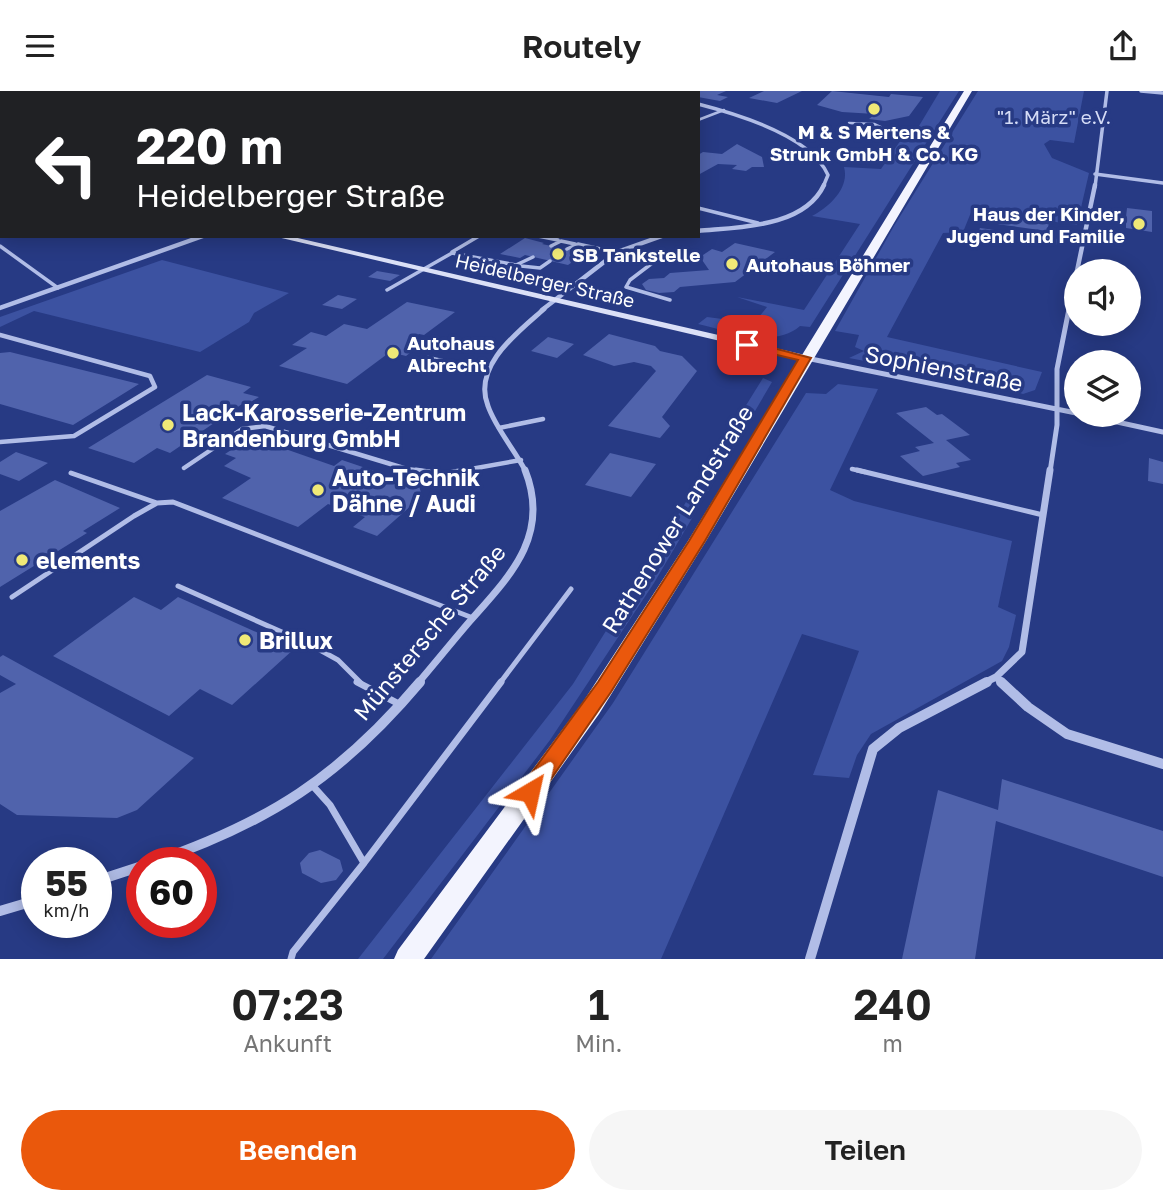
<!DOCTYPE html>
<html lang="de">
<meta charset="utf-8">
<style>
body{margin:0;font-family:"Golos Text",sans-serif;background:#f6f6f6;color:#222;height:100vh;display:flex;flex-direction:column;font-size:26px;white-space:nowrap}
*{box-sizing:border-box;margin:0}
p{font-size:23px;color:#767676}
.icon{flex:none;width:38px;height:38px;fill:none;stroke:currentColor;stroke-width:2;stroke-linecap:round;stroke-linejoin:round}
.map{position:relative;height:868px;overflow:hidden}
.drawer{display:flex;flex-direction:column;background:#fff;flex:1}
.drawer>*{flex:none}
.hud{position:absolute;left:0px;top:0px;width:700px;height:147px;box-shadow:0 4px 18px #0003;background:#202124;color:#fff;overflow:hidden}
.buttons{position:absolute;left:1064px;top:168px;display:grid;gap:14px}
.buttons a{display:grid;place-items:center;width:77px;height:77px;border-radius:50%;background:#fff;box-shadow:0 4px 18px #0003;font-size:35px}
.speed{position:absolute;left:21px;top:756px;display:flex;gap:14px;font-size:35px;font-weight:700;text-align:center}
.speed>*{display:grid;place-content:center;width:91px;height:91px;border-radius:50%;background:#fff;box-shadow:0 4px 18px #0003;line-height:1}
.speed small{font-size:18px;font-weight:400}
.speed .limit{border:10px solid #d22;background:#fff;color:#111}
.pin{position:absolute;display:grid;place-items:center;width:60px;height:60px;color:#fff;margin:-30px;border-radius:14px;box-shadow:0 4px 10px #0006}
.me{position:absolute;width:77px;margin:-38px;rotate:36deg;stroke-linejoin:round;filter:drop-shadow(0 0 5px #0008)}
.turn{display:flex;align-items:center;gap:24px;height:147px;padding:0 21px;font-size:32px}
.turn .icon{width:91px;height:91px;stroke-width:2.5}
.turn b{display:block;font-size:49px;line-height:60px}
.eta{display:flex;justify-content:space-evenly;align-items:center;height:119px;text-align:center}
.eta b{font-size:42px;font-weight:600;line-height:49px}
.primary-button{display:flex;gap:14px;margin-top:auto;padding:14px 21px}
.primary-button a{flex:1;height:80px;border-radius:42px;background:#ea580c;color:#fff;font-size:28px;font-weight:600;line-height:80px;text-align:center}
.primary-button a+a{background:#f6f6f6;color:#222}
header{display:flex;justify-content:space-between;align-items:center;height:91px;padding:0 21px;background:#fff;font-size:32px;font-weight:600}
.map>svg:first-child{display:block}
.green{fill:#3c52a1}
.building{fill:#5063ac}
.lines{fill:none;stroke-linecap:round;stroke-linejoin:round}
.lane-far4{stroke:#b1bde7;stroke-width:2.5}
.lane-far3{stroke:#b1bde7;stroke-width:3.5}
.lane-far2{stroke:#b1bde7;stroke-width:4.5}
.lane-far1{stroke:#b1bde7;stroke-width:5}
.lane{stroke:#b1bde7;stroke-width:7}
.street-far4{stroke:#b1bde7;stroke-width:3.5}
.street-far3{stroke:#b1bde7;stroke-width:4.5}
.street-far2{stroke:#b1bde7;stroke-width:5}
.street-far1{stroke:#b1bde7;stroke-width:7}
.street{stroke:#b1bde7;stroke-width:10}
.secondary{fill:#dbe0f7;fill-rule:evenodd}
.primary{fill:#f3f4fe;fill-rule:evenodd}
.route{fill:#ea580c;stroke:#983908;stroke-width:2}
.poi-dot{fill:#f0e977;stroke:#273a84;stroke-width:2.5}
.labels{text-anchor:middle;dominant-baseline:central;stroke-width:7;stroke-linejoin:round;paint-order:stroke}
.far-park-label{font-size:19px;fill:#d5dcf6;stroke:#273a84}
.far-poi-label{font-size:19px;font-weight:bold;fill:#fff;stroke:#273a84;text-anchor:start}
.far-street-label{font-size:19px;fill:#fff;stroke:#273a84}
.street-label{font-size:23px;fill:#fff;stroke:#273a84}
.poi-label{font-size:23px;font-weight:bold;fill:#fff;stroke:#273a84;text-anchor:start}
</style>
<header><svg class="icon" aria-label="menu" viewBox="0 0 24 24"><path d="M4 6h16M4 12h16M4 18h16"/></svg>Routely<svg class="icon" aria-label="share" viewBox="0 0 24 24"><path d="M12 15V3M7 8l5-5 5 5M5 13v7h14v-7"/></svg></header>
<div class="map">
<svg width="1163" height="868" viewBox="0 0 1163 868">
<rect width="100%" height="100%" fill="#273a84"/>
<path class="green" d="M140 0H600L129 2Z
M940 0H959L810 236 800 235C774 258 728 240 698 233L707 226 754 232 767 216 737 206 804 219 860 133 812 125C829 116 850 97 844 76L881 78 907 40H916Z
M978 0H1084L1074 52 1050 49 1044 53 1052 67 1089 82 1077 134 972 119 963 141 943 142 887 246 1042 281 1035 299 1023 303 997 295 849 267 864 260 855 256 859 244 835 240 894 135Z
M162 169 289 202 254 222 249 231 200 261 34 220 0 236V226Z
M763 287 772 291 654 492 550 649 383 868H358L573 593Z
M838 293 878 298 830 399 854 410 1012 450 998 516 1016 524 1009 556 1002 570 871 643 857 664 849 687 813 684 859 560 802 543 661 868H431L613 612 806 302 826 303Z"/>
<path class="building" d="M698 0H726L717 4 728 6 720 10 698 6Z
M764 0H802L777 12 749 7Z
M832 0 889 6 891 3 923 6 909 25 885 30 869 28 875 23 842 21 817 14Z
M737 53 762 66 764 76H752L746 80 732 78 737 74 718 73 698 84V64L703 61 722 63Z
M1127 117 1152 120V141L1126 137V128H1120L1121 125 1126 126Z
M986 123 1049 132 1047 140 983 131Z
M980 137 1058 148 1056 154 978 142Z
M525 147 544 152 542 153 585 162 568 174 525 164 520 167 500 163Z
M735 152 775 161 735 191 680 196 674 201 659 202 646 199 642 193 649 188 664 187 670 182 709 179 700 166 712 158 722 161Z
M377 180 400 184 390 190 368 186Z
M338 204 357 208 342 218 322 214Z
M407 211 455 221 424 244 419 243 412 247 425 250 406 265 390 261 347 293 279 275 307 257 292 254 311 241 326 245 344 233 367 238Z
M609 243 655 255 660 260 682 265 697 280 662 326 670 335 660 347 608 335 656 280 651 275 634 271 614 275 583 264Z
M548 246 574 253 557 267 531 260Z
M10 261 18 263 139 293 73 334 0 313V262Z
M207 284 251 296 243 302 259 306 249 312 245 311 170 362 157 357 134 372 88 357Z
M926 316 937 324 942 323 970 344 946 349 971 369 956 372 960 376 923 385 900 365 920 360 915 356 934 352 896 322Z
M251 346 334 375 342 369 419 395 422 405 377 445 353 436 365 426 328 413 298 436 222 407 251 387 224 375 236 367 225 363Z
M16 361 48 372 19 390 0 383V371Z
M610 362 656 373 631 406 585 394Z
M1149 367 1163 371V393L1148 390Z
M55 389 120 417 83 440 87 442 0 496V420Z
M134 506 161 519 178 506 294 558 232 614 200 598 169 625 53 565Z
M3 564 32 580 194 667 137 719 117 727 17 724 0 713V602L16 593 0 584V566Z
M1002 688 1163 740V786L996 730 975 868H902L938 699 998 719Z
M320 759 340 769 343 780 336 789 321 792 302 782 300 772 309 762Z"/>
<g class="lines">
<path class="lane-far4" d="M69 2 80 0
M698 29 724 19
M849 32 874 33 891 41 887 48"/>
<path class="lane-far3" d="M698 117 758 132
M538 145 558 149
M0 155 58 197
M551 155 561 150 575 153
M567 158 578 153 655 170 630 189 626 196 670 209
M452 161 479 145
M521 175 540 177 550 170
M387 199 452 162 516 174 533 166"/>
<path class="lane-far2" d="M0 244 150 285 155 296 74 345 0 351
M428 267 488 280
M499 337 543 328
M184 377 242 338 265 335 407 378 429 381
M852 378 865 381
M454 381 521 369"/>
<path class="lane-far1" d="M416 379 443 383 464 379
M857 379 1043 424
M71 382 157 412
M178 495 309 553 338 569 361 592
M12 506 134 425 157 412 173 411 473 527
M500 592 571 498"/>
<path class="lane" d="M357 591 399 613
M364 772 501 591
M291 868 293 861 364 772 330 714 312 694"/>
<path class="street-far4" d="M634 0 642 2
M1141 0 1163 2
M698 13C737 23 811 45 828 84L823 96
M1095 83 1163 92
M1095 96 1107 0"/>
<path class="street-far3" d="M698 140C738 136 804 137 824 94
M1077 180 1095 94
M0 217 203 145
M542 219 617 161 662 145
M1069 219 1076 186"/>
<path class="street-far2" d="M806 267 1076 322
M1085 324 1163 341
M526 381C515 359 496 338 488 315 472 275 518 241 544 218
M1050 381 1057 334V278L1069 218"/>
<path class="street-far1" d="M996 586 1003 592
M418 592C435 572 452 551 470 530 510 485 551 444 525 379
M984 592 996 586 1022 561 1050 379"/>
<path class="street" d="M1001 591 1028 616 1067 643 1163 673
M151 772C268 732 340 686 420 591
M96 790 142 775
M0 820 37 809
M810 868 873 658 899 637 987 591"/>
<path class="secondary" d="M273 145H289L805 264 810 267 805 270Z"/>
<path class="primary" d="M964 0H972L706 450 599 623 424 868H394L398 859 583 611 688 450Z"/>
</g>
<path class="route" d="M747 250 811 267 705 450 611 601 538 707 530 710 522 707 519 701 522 695 598 591 689 450 798 269 743 256V251Z"/>
<g class="poi-dot">
<circle cx="874" cy="18" r="7"/>
<circle cx="1139" cy="133" r="7"/>
<circle cx="558" cy="163" r="7"/>
<circle cx="732" cy="173" r="7"/>
<circle cx="393" cy="262" r="7"/>
<circle cx="168" cy="334" r="7"/>
<circle cx="318" cy="399" r="7"/>
<circle cx="22" cy="469" r="7"/>
<circle cx="245" cy="549" r="7"/>
</g>
<g class="labels">
<g class="far-park-label">
<text x="1054" y="25">"1. März" e.V.</text>
</g>
<g class="far-poi-label">
<text x="874" y="40" text-anchor="middle">M &amp; S Mertens &amp;<tspan x="874" dy="22">Strunk GmbH &amp; Co. KG</tspan></text>
<text x="1125" y="122" text-anchor="end">Haus der Kinder,<tspan x="1125" dy="22">Jugend und Familie</tspan></text>
<text x="572" y="163">SB Tankstelle</text>
<text x="746" y="173">Autohaus Böhmer</text>
<text x="407" y="251">Autohaus<tspan x="407" dy="22">Albrecht</tspan></text>
</g>
<g class="far-street-label">
<text transform="translate(545 189) rotate(13)">Heidelberger Straße</text>
</g>
<g class="street-label">
<text transform="translate(944 277) rotate(11)">Sophienstraße</text>
<text transform="translate(677 428) rotate(-58)">Rathenower Landstraße</text>
<text transform="translate(429 541) rotate(-50)">Münstersche Straße</text>
</g>
<g class="poi-label">
<text x="182" y="321">Lack-Karosserie-Zentrum<tspan x="182" dy="26">Brandenburg GmbH</tspan></text>
<text x="332" y="386">Auto-Technik<tspan x="332" dy="26">Dähne / Audi</tspan></text>
<text x="36" y="469">elements</text>
<text x="259" y="549">Brillux</text>
</g>
</g>
</svg>
<div class="buttons">
<a><svg class="icon" aria-label="sound" viewBox="0 0 24 24"><path d="M4 9h4l5-4v14l-5-4H4zM17 9q2 3 0 6"/></svg></a>
<a><svg class="icon" aria-label="layers" viewBox="0 0 24 24"><path d="M12 4l9 5-9 5-9-5zM3 14l9 5 9-5"/></svg></a>
</div>
<div class="speed"><div>55<small>km/h</small></div><div class="limit">60</div></div>
<div class="pin" style="left:747px;top:254px;background:#d93025"><svg class="icon" aria-label="arrive" viewBox="0 0 24 24"><path d="M6 21V4h12l-3 4 3 4H6"/></svg></div>
<svg class="me" style="left:530px;top:701px" viewBox="-20 -20 40 40"><path d="M0-17L14 15 0 8-14 15z" fill="#ea580c" stroke="#fff" stroke-width="4"/></svg>
<div class="hud">
<div class="turn"><svg class="icon" aria-label="left" viewBox="0 0 24 24"><path d="M17 20v-9H6M10 6l-5 5 5 5"/></svg><div><b>220 m</b>Heidelberger Straße</div></div>
</div>
</div>
<section class="drawer">
<div class="eta">
<div><b>07:23</b><p>Ankunft</p></div>
<div><b>1</b><p>Min.</p></div>
<div><b>240</b><p>m</p></div>
</div>
<div class="primary-button"><a>Beenden</a><a>Teilen</a></div>
</section>
